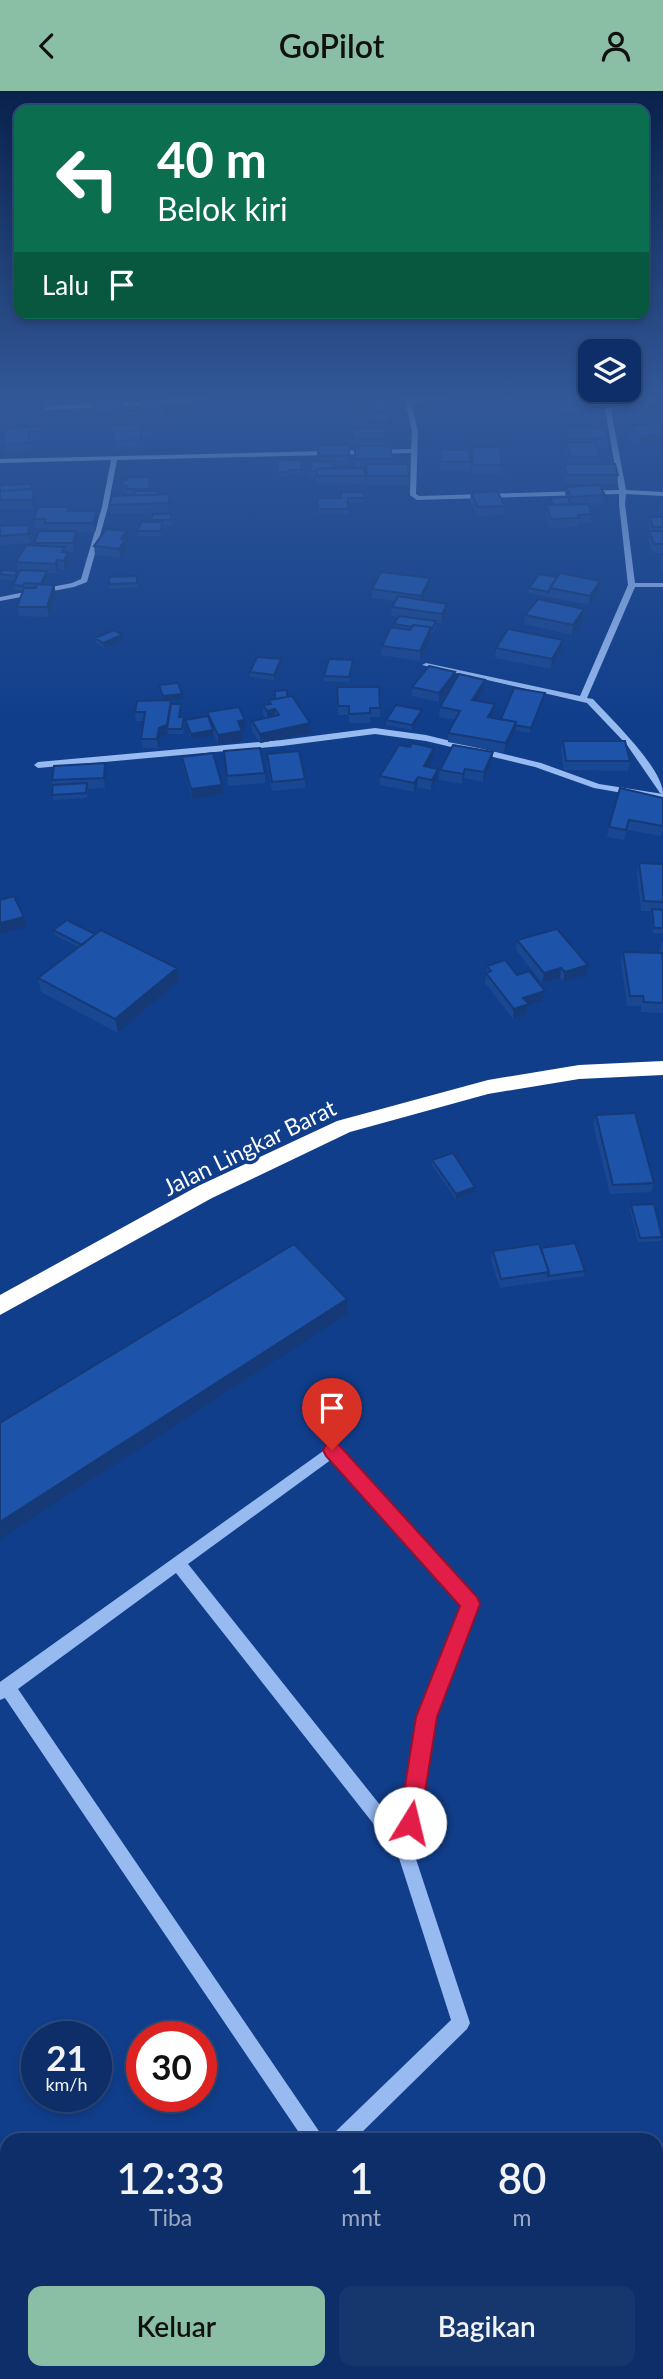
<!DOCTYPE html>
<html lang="id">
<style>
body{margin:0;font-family:Lato,sans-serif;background:#16366e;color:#f1f3f6;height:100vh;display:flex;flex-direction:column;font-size:26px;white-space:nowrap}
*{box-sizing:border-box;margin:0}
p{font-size:23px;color:#9aa8c0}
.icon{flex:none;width:38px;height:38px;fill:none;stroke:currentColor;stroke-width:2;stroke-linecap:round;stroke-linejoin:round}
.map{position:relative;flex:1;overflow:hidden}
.drawer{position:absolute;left:0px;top:2042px;width:663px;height:247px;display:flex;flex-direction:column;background:#0d2e68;border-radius:21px 21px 0 0;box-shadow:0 4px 10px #0003,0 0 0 2px #2d4a7c}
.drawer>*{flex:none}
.guide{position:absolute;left:14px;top:14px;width:635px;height:214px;border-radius:14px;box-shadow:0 4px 10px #0003,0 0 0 2px #2d4a7c;background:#0b6e4f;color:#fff;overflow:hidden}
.controls{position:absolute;left:578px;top:248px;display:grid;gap:14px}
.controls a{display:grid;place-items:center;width:63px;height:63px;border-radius:14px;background:#0d2e68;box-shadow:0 4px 10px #0003,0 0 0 2px #2d4a7c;font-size:35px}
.speed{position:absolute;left:21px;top:1930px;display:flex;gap:14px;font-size:35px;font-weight:700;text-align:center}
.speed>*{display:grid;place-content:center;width:91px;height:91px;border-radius:50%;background:#0d2e68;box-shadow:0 4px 10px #0003,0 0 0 2px #2d4a7c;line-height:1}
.speed small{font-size:18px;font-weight:400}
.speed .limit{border:10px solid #d22;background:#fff;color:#111}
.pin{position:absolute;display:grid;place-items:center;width:60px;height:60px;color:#fff;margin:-72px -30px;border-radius:50% 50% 50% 0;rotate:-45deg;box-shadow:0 0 7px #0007}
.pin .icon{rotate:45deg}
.me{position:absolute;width:77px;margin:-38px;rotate:9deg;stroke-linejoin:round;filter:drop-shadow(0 0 5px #0008)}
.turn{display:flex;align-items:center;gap:24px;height:147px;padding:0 28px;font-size:32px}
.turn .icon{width:91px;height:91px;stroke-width:2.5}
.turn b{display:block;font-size:49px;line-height:60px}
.then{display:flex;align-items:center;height:66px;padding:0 28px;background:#0003;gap:14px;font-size:26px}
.eta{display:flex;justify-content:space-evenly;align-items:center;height:119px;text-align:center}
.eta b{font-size:42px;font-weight:600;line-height:49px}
.action{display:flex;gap:14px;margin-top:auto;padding:14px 28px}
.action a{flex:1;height:80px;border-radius:14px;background:#8abfa5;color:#111;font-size:28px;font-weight:600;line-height:80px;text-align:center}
.action a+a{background:#16366e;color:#f1f3f6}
header{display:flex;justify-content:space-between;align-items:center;height:91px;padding:0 28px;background:#8abfa5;color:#111;font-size:32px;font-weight:600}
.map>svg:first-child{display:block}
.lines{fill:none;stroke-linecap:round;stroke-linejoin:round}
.minor{fill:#97baf1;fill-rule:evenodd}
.highway{fill:#fff;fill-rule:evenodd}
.wall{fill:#1a4792}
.shaded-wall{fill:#153a77}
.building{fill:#1e53aa;stroke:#153a77;stroke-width:2}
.route{fill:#e11d48;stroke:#92132f;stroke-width:2}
.labels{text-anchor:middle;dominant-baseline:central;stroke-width:7;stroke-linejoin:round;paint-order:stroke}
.street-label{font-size:23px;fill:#fff;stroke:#113e8b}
</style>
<header><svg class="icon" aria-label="back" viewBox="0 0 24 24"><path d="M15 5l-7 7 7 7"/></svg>GoPilot<svg class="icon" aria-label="person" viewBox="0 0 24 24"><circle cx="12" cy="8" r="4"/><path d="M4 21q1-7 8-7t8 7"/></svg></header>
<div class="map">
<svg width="663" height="2288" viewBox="0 0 663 2288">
<rect width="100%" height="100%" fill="#113e8b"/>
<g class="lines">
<path class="minor" d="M194 307H203L192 311 47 319 44 317 47 315Z
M404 307H452L411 312 418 340 416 403 419 405 619 399 605 318 645 310 651 307H657L649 313 611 319 626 399 663 401V405L626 403 625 413 635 492H663V496H635L587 607 593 608C611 628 663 677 663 703L660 702 627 654 587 612 422 574 426 572 580 605 628 494 619 413V403L417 409 410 404 411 362 117 369 108 416 87 491 74 496 0 510V506L72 492 81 488 102 416 111 369 0 372V368L411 358 412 340Z
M375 637 426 644 541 672 599 693 663 703V709L594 697 535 676 426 650 375 643 282 655 38 677 34 674 38 671 282 649Z
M333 1353 338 1355 475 1508 478 1513 435 1626 413 1759 470 1932 467 1938 354 2049H331L334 2042 451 1929 398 1764 176 1482 18 1598 325 2049H304L5 1607 0 1609V1591ZM332 1368 462 1515 419 1626 400 1739 188 1473Z
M0 2083 7 2086V2116L0 2113Z"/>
<path class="highway" d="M663 970V984L579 988 488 1003 350 1041 212 1107 0 1224V1204L198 1095 337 1030 488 989 579 974Z"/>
</g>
<path class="wall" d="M117 307H139V309L122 311 125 320 140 321 155 309 154 307H180L158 309 161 310 162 317 166 316 167 325 166 335 149 334 150 345 141 346 142 357 115 359 114 349H111L110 334 118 333H98L97 336H92L91 328 120 311Z
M489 307H530L529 315 495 317Z
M533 307H573L572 313 537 314Z
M602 307H647V312L607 314Z
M397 313 396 326H394V332L388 340 384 339V355L392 368V373L409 385V394H367L366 377H355V356H352V347L366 337 352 335V327L369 320Z
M550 314 586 322 585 326 553 327 550 319Z
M622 314 654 320 653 325 627 326 621 319Z
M663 331 638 354 627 345 628 336Z
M40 335 42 348 31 349V361L6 362 4 354Z
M565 336 608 347 607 356H597L600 366 599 373 618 384 617 393H566L563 382 564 373H569L565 359 566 354 564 345Z
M319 354H349V374H333V377L365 385 364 393 317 394V385H310V380L318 370Z
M471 356 502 374 501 383H473L470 367V379H441L440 359 470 364Z
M302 369 301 383H289L288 385H277V381Z
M151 390 150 400 159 404 171 412 169 421 111 423 110 414 133 404 134 403H127L126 400H123L122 395Z
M0 394 33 398 35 407 33 418H0Z
M566 396 605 404 603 413 588 414 592 423 591 432H578V436L550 437 545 423 546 414H551L550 411V407L566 406 565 404Z
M364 401V411L348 412V423H318V407H341Z
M471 402 505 415 504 424 477 425 470 410Z
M663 410V422H659L661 413Z
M69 420H97L98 429 95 441H76L78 449 74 461H68L70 470 65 479 59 478 57 482H47L48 485 44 493 54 494 56 503 49 526 19 525 17 516 23 499H14L13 494 15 490 0 488V482L17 480 18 483 20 480H18L16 471 35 454 34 452 47 440 46 437H35L34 428Z
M650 426H663V462H653L648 449 650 440 649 435Z
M172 427 171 434H163L161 445H139L138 440 151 431V429Z
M0 435 31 443 30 452 0 454Z
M128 449 126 452V458L120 467 95 464 94 455Z
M662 465H663V481L660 474Z
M137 485 138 496 109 498V493Z
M557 486 600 490 599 499 589 514 528 502 529 497Z
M429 496 423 509 447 522 441 532H436V535L432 543H431L420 570 381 564 382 555 394 537V533L398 526 391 525 392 516 395 510 372 507V498Z
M584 518 583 528 572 544 524 533 525 524Z
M95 547 123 549 104 557 96 552Z
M563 549 562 558 551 578 495 567 496 557Z
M281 568V573L274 589 250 586V581Z
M353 574 349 591 324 590V585Z
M455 581 454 591 439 611 412 605V596Z
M485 589 484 599 477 610 495 613 494 623 492 627 501 628 544 607 530 642 515 639 504 662 448 651V642L455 629 439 626 440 616Z
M159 594 182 603 183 608 171 609V613L181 618 180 626 185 631 183 643H168L160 646 158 657H143L141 648 144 630H136L135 621 163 609Z
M337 596 380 617V626H370V632H349V624H338Z
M287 606 310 632 311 642 260 652 252 640V630L266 627 263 624V614L269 613V609Z
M422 619 421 624 412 639 386 634V629Z
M207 621 246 638 242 639 243 650 218 654 214 643 191 648 186 634 185 629 208 625Z
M563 650 630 670 628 680 564 679 561 660Z
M224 660 265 682V692L228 695Z
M267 663 305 688V697L272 700 267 673Z
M182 666 223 703 192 708 183 675Z
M434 666 428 676 438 687 431 699 417 696 414 701 380 694V685Z
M492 671 483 691 464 687 462 693 439 689 440 679Z
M106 682 105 697 88 698 87 707 53 709 52 689Z
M663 707V739L661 745 627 739 624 749 607 746 609 736Z
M639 772 663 773V842H653L651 823 652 820H641L637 782Z
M53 839 95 843 177 877 179 890 118 942 41 901 38 887 78 856 55 844Z
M517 849 586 884 563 891 560 887 542 892 516 859Z
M662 852H663V922L641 921V915H627L621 871 623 861 659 862Z
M487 875 517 884 545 900 543 910 528 915 527 923 513 928 485 892Z
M596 1024 654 1092 651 1101 610 1103 593 1033Z
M432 1069 475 1096 474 1101 456 1108 432 1074Z
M631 1114 662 1146 661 1150 638 1151 630 1119Z
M541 1157 585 1180 584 1185 500 1197 491 1169 493 1160Z"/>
<path class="shaded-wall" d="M120 307H139V309L120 311Z
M155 307H180L155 309Z
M357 307H369H365V310L356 312Z
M166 316 167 325 166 335 165 326Z
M394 323V332L388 340V331Z
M663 342V350L638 354 640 346Z
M34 398 35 407 33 418 32 409Z
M170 403 171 412 169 421 168 412Z
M97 420 98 429 95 441 93 432Z
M29 434 31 443 30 452 28 443Z
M76 440 78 449 74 461 73 452Z
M127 440 128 449 126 452V458L120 467 119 458 121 448Z
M68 461 70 470 65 479 64 470Z
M57 469 59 478 57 482 55 473Z
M47 480 48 485 42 498 41 493Z
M430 487 429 496 420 514 421 505Z
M600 490 599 499 589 514 590 505Z
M54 494 56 503 49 526 47 516Z
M447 513V522L441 532 442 523Z
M584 518 583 528 572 544 573 534Z
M431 536V545L420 570V560Z
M122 544 123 549 104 557 103 552Z
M563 549 562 558 551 578 552 568Z
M281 568V573L274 589V584Z
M455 581 454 591 439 611V602Z
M485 589 484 599 471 619 472 609Z
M545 602 544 607 530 642 531 637Z
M182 603 183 608 171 609 172 618 167 638 168 643 160 646 158 657 157 648 163 610V605Z
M495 613 494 623 487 636 488 626Z
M275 618V628L267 630V620Z
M422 619 421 624 412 639V634Z
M245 629 246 638 238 640V630Z
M516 631 515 641 504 662 506 652Z
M310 632 311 642 260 652V643Z
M213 639 214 644 191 648V643Z
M242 640 243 650 218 654V644Z
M434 657V666L424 685V675Z
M493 661 492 671 483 691 484 681Z
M105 672 106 682 105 697 104 687Z
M438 678V687L431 699 432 689Z
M465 678 464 687 462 693 463 683Z
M418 686 417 696 414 701V692Z
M222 694 223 703 192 708 191 698Z
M24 826 26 836 0 843V832Z
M588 874 586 884 563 891 565 881Z
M177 877 179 890 118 942 115 928Z
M561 877 560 887 542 892 544 882Z
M545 900 543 910 528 915 527 923 513 928 514 918 523 907Z
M475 1096 474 1101 456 1108V1103Z
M347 1208V1223L0 1448V1431Z"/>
<path class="building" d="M494 307H530L495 308Z
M605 307H647L607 309Z
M143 308 161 310 160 317 166 316 165 326 97 324 96 328H91L96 310 124 311 122 319 140 321Z
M371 309 397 313 396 322 369 321Z
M647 313 654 320 628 322 622 314Z
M550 314H583L586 322H553Z
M358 319 394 323 388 331 352 327Z
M663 331V342L640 346 628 336Z
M149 332V337H140L141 349 114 350 113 341H110V334Z
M40 335V340H29V352L4 354V340H7L8 337Z
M565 336 604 337 608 347 568 348Z
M353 337H385L384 348 352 347Z
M566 351H595L600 366H571Z
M319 354H349V365H318Z
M355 355H390L392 368H355Z
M471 356H499L502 374H473Z
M440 359H469L471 371H441Z
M278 369H302L301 379H289L288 381H277Z
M311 370 333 371V377L317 378V380H310Z
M366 373H408L409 385H367Z
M564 373H615L618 384H567Z
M364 377 365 385H317V378Z
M127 386H150L149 398H126L127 395H122L123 389H127Z
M32 393 31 398 0 400V394Z
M599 394 605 404 571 406 566 396Z
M34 398 32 409H0V400Z
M135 400H159L158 404H133Z
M497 400 505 415 478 416 471 402Z
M341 401H364V407H348V418H318V407H341Z
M170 403 168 412 110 414 112 405Z
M568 406 571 414H553L550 407Z
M588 413 592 423 578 424 579 427 551 428 546 414Z
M38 416H69L67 420H97L93 432H45L46 428H34Z
M153 423H172L170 429H151Z
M650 426H663V436H653Z
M141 431H162L161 440H138Z
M29 434 28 443 0 445V435Z
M106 438 127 440 121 448 125 449 119 458 94 455Z
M39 440H76L73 452H34Z
M649 440H663V453H654Z
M26 454 65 456 62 461H68L64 470 57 469 55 473 16 471Z
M2 479 17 480 15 485 0 483Z
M20 479 47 480 41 493 24 492 23 495 13 494Z
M381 481 430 487 421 505 372 498Z
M560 482 600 490 590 505 550 497Z
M539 483 557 486 550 497 549 501 529 497Z
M137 485V492L109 493V486Z
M37 493 54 494 47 516H17L24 497H36Z
M398 505 447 513 442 523 392 516Z
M538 508 584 518 573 534 525 524Z
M399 525 436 530 432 538H430L431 536 413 534 412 536 394 533Z
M413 534 431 536 420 560 382 555 391 536 410 539Z
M508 538 563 549 552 568 496 557Z
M114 539 122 544 103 552 95 547Z
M257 566 281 568 274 584 250 581Z
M329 568 353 569 349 586 324 585Z
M429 575 455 581 439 602 412 596Z
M459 583 485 589 472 609 495 613 488 626 516 631 506 652 448 642 460 620 440 616Z
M178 592 182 603 163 605 159 594Z
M337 596H379L380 617H370V622L349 623V615H338Z
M514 597 545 602 531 637 515 634 516 631 501 628Z
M287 599V606L275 608V600Z
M292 605 310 632 260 643 252 630 279 624 275 618 267 620 263 614 271 613 269 609Z
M171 609 167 634 159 637 157 648H141L145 621H135L137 610Z
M171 613H181L179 626H184L182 638H167Z
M396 614 422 619 412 634 386 629Z
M239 616 245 629 238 630 242 640 218 644 207 621Z
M208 625 213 639 191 643 185 629Z
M563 650H625L630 670H566Z
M412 652 434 657 424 675 438 678 432 689 418 686 414 692 380 685 399 654 410 656Z
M453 654 493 661 484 681 465 678 463 683 440 679Z
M260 657 265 682 227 685 224 660Z
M299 660 305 688 272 691 267 663Z
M213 662 222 694 191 698 182 666Z
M105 672 104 687 52 689 54 675Z
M87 692 86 702 52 704 53 694Z
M620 697 663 707V735L629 729 626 739 609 736Z
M639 772 663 773V811L644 810Z
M14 805 24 826 0 832V809Z
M652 818 663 819V837H654Z
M67 829 95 843 82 854 53 839Z
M557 838 588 874 565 881 561 877 544 882 517 849Z
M101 839 177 877 115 928 38 887Z
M623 861 662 862 663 871V912L644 911 643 905H630Z
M505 869 517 884 529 880 545 900 523 907 529 913 514 918 486 882 491 880 487 875Z
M635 1022 654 1092 613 1094 596 1024Z
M453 1062 475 1096 456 1103 432 1069Z
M654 1113 662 1146 640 1147 631 1114Z
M575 1152 585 1180 548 1185 549 1181 541 1157Z
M294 1153 347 1208 0 1431V1332Z
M539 1153 549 1181 501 1188 493 1160Z"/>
<linearGradient id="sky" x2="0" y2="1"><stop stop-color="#09224c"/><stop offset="0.49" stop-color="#325898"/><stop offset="1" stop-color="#325898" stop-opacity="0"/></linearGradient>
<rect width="663" height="627" fill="url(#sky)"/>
<path class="route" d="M332 1351 339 1354 477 1506 480 1513 437 1626 420 1732 417 1740 410 1743 402 1740 399 1732 416 1626 460 1515 326 1365 323 1359 326 1354Z"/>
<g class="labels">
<g class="street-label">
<text transform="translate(249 1056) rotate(-26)">Jalan Lingkar Barat</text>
</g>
</g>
</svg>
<div class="controls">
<a><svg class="icon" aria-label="layers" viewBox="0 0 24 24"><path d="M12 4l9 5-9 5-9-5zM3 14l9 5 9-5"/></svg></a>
</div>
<div class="speed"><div>21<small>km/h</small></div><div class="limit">30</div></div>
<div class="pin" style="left:332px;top:1359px;background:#d93025"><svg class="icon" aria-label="arrive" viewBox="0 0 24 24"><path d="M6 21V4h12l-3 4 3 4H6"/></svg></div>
<svg class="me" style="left:410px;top:1732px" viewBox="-20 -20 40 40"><circle r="19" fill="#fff"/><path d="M0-13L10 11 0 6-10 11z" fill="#e11d48"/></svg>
<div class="guide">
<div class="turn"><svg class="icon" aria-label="left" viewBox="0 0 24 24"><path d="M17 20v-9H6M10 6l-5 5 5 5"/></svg><div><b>40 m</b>Belok kiri</div></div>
<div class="then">Lalu<svg class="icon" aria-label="arrive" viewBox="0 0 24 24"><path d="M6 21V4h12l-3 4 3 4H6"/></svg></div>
</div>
<section class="drawer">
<div class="eta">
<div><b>12:33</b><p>Tiba</p></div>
<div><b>1</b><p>mnt</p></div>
<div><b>80</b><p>m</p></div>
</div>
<div class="action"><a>Keluar</a><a>Bagikan</a></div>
</section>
</div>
